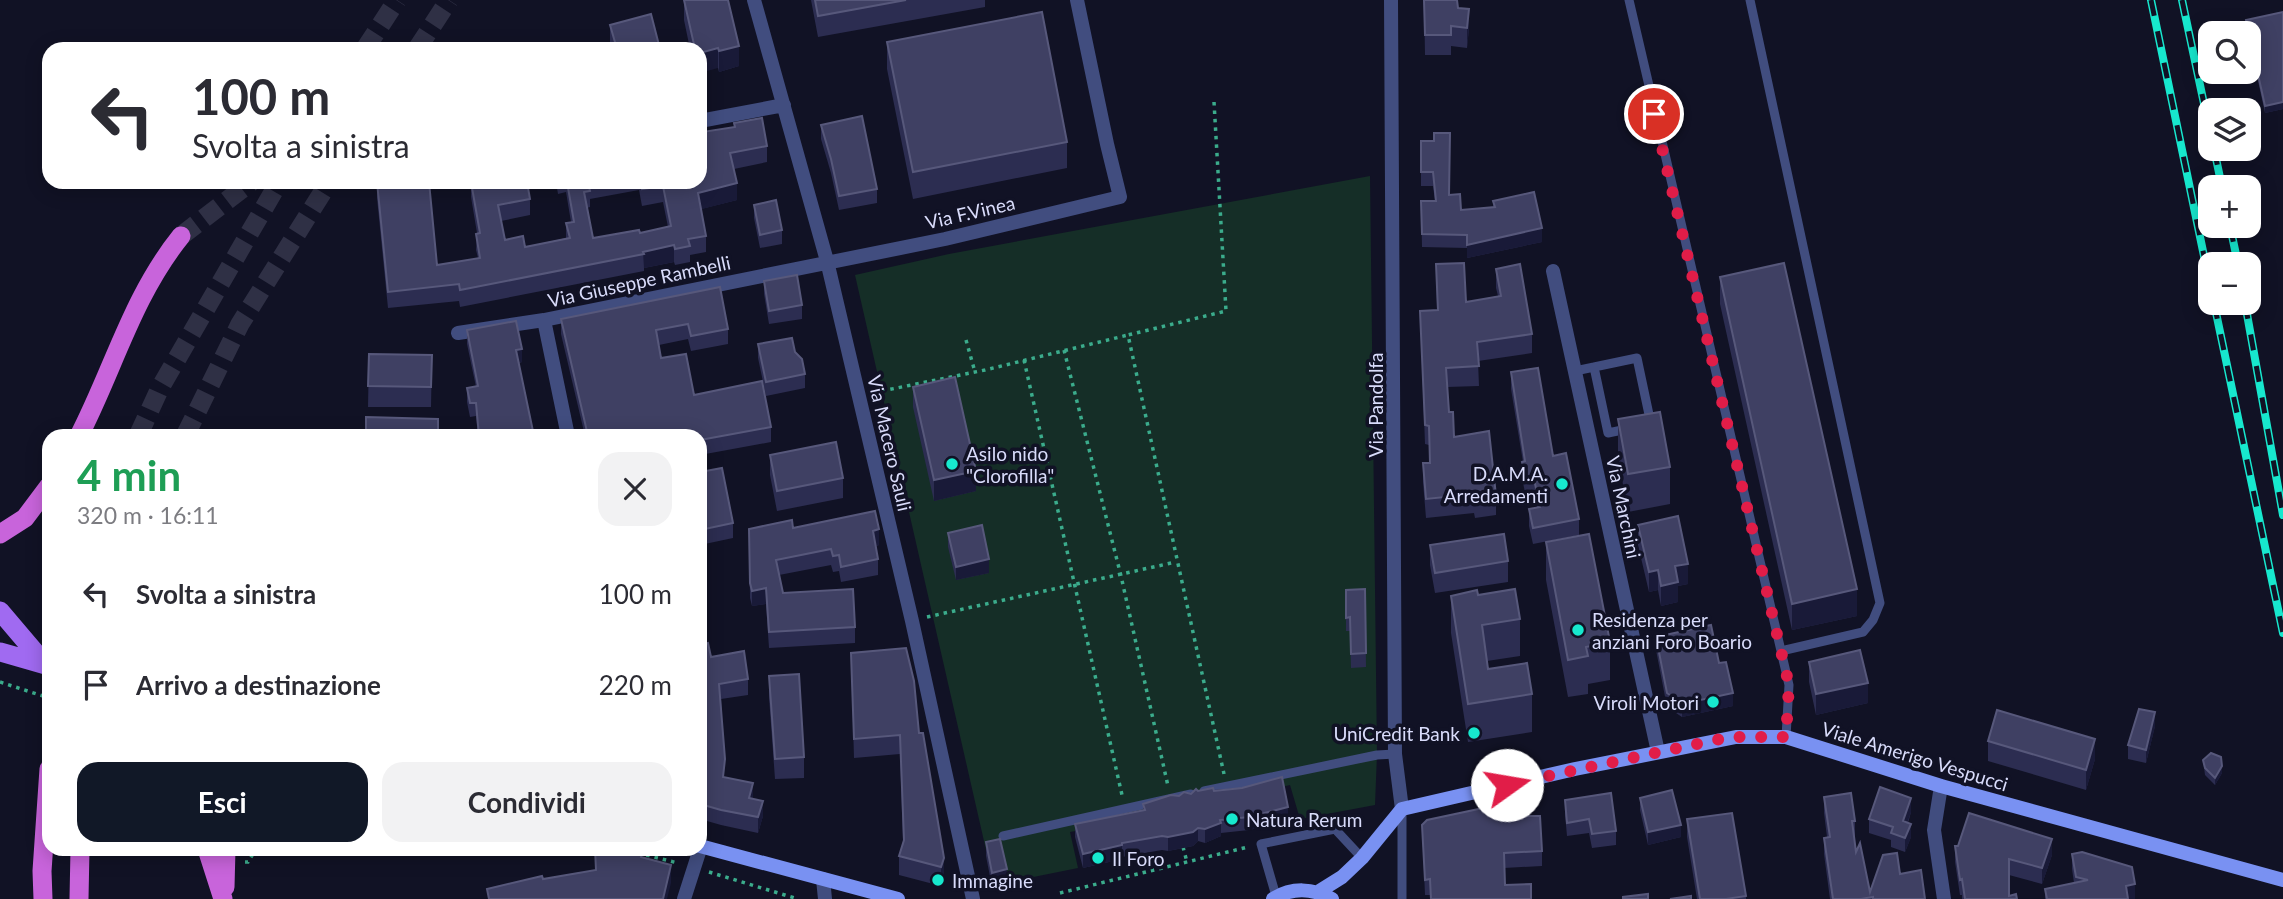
<!DOCTYPE html>
<html lang="it">
<meta charset="utf-8">
<style>
body{margin:0;font-family:Lato,sans-serif;background:#f2f2f3;color:#2b2b33;height:100vh;display:flex;flex-direction:column;font-size:26px;white-space:nowrap}
*{box-sizing:border-box;margin:0}
p{font-size:23px;color:#7c7c81}
.icon{flex:none;width:38px;height:38px;fill:none;stroke:currentColor;stroke-width:2;stroke-linecap:round;stroke-linejoin:round}
.map{position:relative;flex:1;overflow:hidden}
.panel{position:absolute;left:42px;top:429px;width:665px;height:427px;display:flex;flex-direction:column;background:#fff;border-radius:21px;box-shadow:0 4px 18px #0003}
.panel>*{flex:none}
.guide{position:absolute;left:42px;top:42px;width:665px;height:147px;border-radius:21px;box-shadow:0 4px 18px #0003;background:#fff;color:#2b2b33;overflow:hidden}
.fabs{position:absolute;left:2198px;top:21px;display:grid;gap:14px}
.fabs a{display:grid;place-items:center;width:63px;height:63px;border-radius:14px;background:#fff;box-shadow:0 4px 18px #0003;font-size:35px}
.pin{position:absolute;display:grid;place-items:center;width:60px;height:60px;color:#fff;margin:-30px;border:4px solid #fff;border-radius:50%;box-shadow:0 2px 7px #0007}
.me{position:absolute;width:77px;margin:-38px;rotate:77deg;stroke-linejoin:round;filter:drop-shadow(0 0 5px #0008)}
.turn{display:flex;align-items:center;gap:24px;height:147px;padding:0 35px;font-size:32px}
.turn .icon{width:91px;height:91px;stroke-width:2.5}
.turn b{display:block;font-size:49px;line-height:60px}
.round{display:grid;place-items:center;flex:none;width:74px;height:74px;border-radius:21px;background:#f2f2f3}
.headline{display:flex;align-items:center;justify-content:space-between;height:119px;padding:0 35px}
h1{font-size:42px;font-weight:700;line-height:52px;color:#1e9e55}
.button{display:flex;gap:14px;margin-top:auto;padding:14px 35px}
.button a{flex:1;height:80px;border-radius:21px;background:#111827;color:#fff;font-size:28px;font-weight:700;line-height:80px;text-align:center}
.button a+a{background:#f2f2f3;color:#2b2b33}
ul{padding:0;list-style:none}
li{display:flex;align-items:center;gap:21px;height:91px;padding:0 35px}
li div{flex:1}
li b{display:block;font-size:26px}
li em{font-style:normal}
.map>svg:first-child{display:block}
.green{fill:#152e27}
.lines{fill:none;stroke-linecap:round;stroke-linejoin:round}
.trunk-tunnel{stroke:#2f3045;stroke-width:19;stroke-dasharray:19 10;stroke-linecap:butt}
.path{stroke:#3bac8c;stroke-width:3.5;stroke-dasharray:3.5 5;stroke-linecap:butt}
.service{stroke:#414d7f;stroke-width:9}
.minor{stroke:#414d7f;stroke-width:14}
.secondary{stroke:#7991f2;stroke-width:14}
.primary{stroke:#a06af1;stroke-width:19}
.trunk{stroke:#c864db;stroke-width:19}
.rail-casing{stroke:#17e8ce;stroke-width:8}
.rail{stroke:#111225;stroke-width:5;stroke-dasharray:16;stroke-linecap:butt}
.wall{fill:#2c2d51;fill-rule:evenodd}
.shaded-wall{fill:#191a38}
.building{fill:#3f4063;stroke:#57587b;stroke-width:2}
.route{stroke:#e11d48;stroke-width:12;stroke-dasharray:0 21.6}
.poi-dot{fill:#17e8ce;stroke:#111225;stroke-width:2.5}
.labels{text-anchor:middle;dominant-baseline:central;stroke-width:7;stroke-linejoin:round;paint-order:stroke}
.street-label{font-size:19px;fill:#d9dcfb;stroke:#111225}
.poi-label{font-size:19px;fill:#d9dcfb;stroke:#111225;text-anchor:start}
</style>
<div class="map">
<svg width="2283" height="899" viewBox="0 0 2283 899">
<rect width="100%" height="100%" fill="#111225"/>
<path class="green" d="M1370 176 1377 754 1375 805 1300 819 1290 785 1144 819 1070 832 1078 868 994 885 855 275 949 254Z"/>
<g class="lines">
<path class="trunk-tunnel" d="M365 49 397 0
M417 49 449 0
M181 236 251 182
M138 436 160 388 279 182
M185 436 240 324 329 182"/>
<path class="path" d="M1214 102 1226 311 1128 335 1224 774
M966 340 975 372
M1064 350 1121 576 1168 786
M1024 360 1122 795
M882 391 985 370 1128 335
M927 617 1176 562
M0 682 49 698
M1183 847 1187 862
M638 853 678 863
M245 862H248L256 849
M709 872 798 899
M1060 893 1248 847"/>
<path class="service" d="M1629 0 1789 685 1786 737
M1750 0 1880 603 1873 620 1863 632 1781 651
M1594 367 1608 433 1627 429
M1575 371 1637 358 1651 424
M1204 791 1377 755 1395 754
M1003 836 1191 794
M1276 896 1261 844 1335 829 1362 858
M1402 899V811"/>
<path class="minor" d="M754 0 827 261 912 621 973 899
M1391 0 1395 754 1402 809
M700 121 784 105
M1553 271 1658 752
M544 320 568 436
M458 333 544 320 945 239 1120 197 1107 144 1077 0
M1941 786 1934 830 1944 899
M823 879 825 899
M684 899 701 846"/>
<path class="secondary" d="M700 846 898 899
M1318 892 1342 877 1362 858 1402 809 1575 769 1736 737H1786L1941 786 2283 880
M1273 899C1292 887 1313 888 1332 899"/>
<path class="primary" d="M0 611 45 664
M0 652 46 665"/>
<path class="trunk" d="M79 436C114 368 132 297 181 236
M0 534 25 518 49 486
M207 849 223 899
M225 887 226 849
M43 899 42 871 49 769
M79 899 80 849"/>
<g class="rail-casing">
<path id="rail" d="M2151 0 2210 285
M2182 0 2210 132
M2214 149 2222 187
M2230 226 2238 264
M2214 303 2283 633
M2245 303 2283 515"/>
</g>
<use href="#rail" class="rail"/>
</g>
<path class="wall" d="M684 0 739 66 719 72 718 68 700 49H690L684 20Z
M811 0H985V7L818 37Z
M1424 0 1469 28 1467 48 1451 46V55H1425Z
M2283 12V109L2265 113 2249 40V33H2247L2246 27V20Z
M610 25 660 49H612L610 45Z
M887 42 1067 142V168L913 199 887 69Z
M734 123 767 146V162L734 169 737 200 701 209 706 236V252L690 255V262L675 265 674 262 644 268V271L460 307 459 301 388 308 377 198V182L437 265 455 263 478 258 476 250 477 233 471 197V182L530 199V215L501 221 505 240 525 247 566 238V223L571 222 566 192 558 194 556 182H700L703 132 734 127ZM639 190 642 206 663 202 668 227 640 233 593 238 587 208 590 207V199Z
M821 125 877 189V203L839 210 831 173 821 139Z
M1421 141 1449 195 1461 210 1493 207V201L1542 242 1467 258V248L1422 247 1421 201H1435L1433 186H1421Z
M754 205 782 230V244L760 248 754 218Z
M1436 264 1466 302 1498 296 1496 288V269L1532 334V353L1478 361 1479 386 1447 387 1449 412 1454 437 1496 496V515L1475 518 1474 513 1426 518 1423 482V463H1429V445L1425 444 1420 311 1437 310Z
M1720 277 1857 616 1792 630 1720 304Z
M764 281 802 305V319L769 324 764 294Z
M720 287 728 329V344L691 351 688 339 659 345 661 358 694 395 771 427V442L700 455V436H585L561 334V319Z
M467 330 522 362 519 363 534 436H478L476 416 470 417 467 402V388L476 387 467 344Z
M758 344 795 352 805 374V388L766 396 758 358Z
M369 354 432 355 431 407H368Z
M1511 372 1553 456 1579 519V535L1533 544 1529 526V509L1537 508 1534 495 1526 497 1522 478 1523 462 1511 389Z
M913 387 976 491 934 501 913 407Z
M1618 419 1670 467V504L1628 512 1618 457Z
M770 455 843 478V498L777 511 770 475Z
M700 472 733 523V538L700 545Z
M1638 525 1688 584 1678 586V602L1661 606 1658 590 1649 592 1638 545Z
M793 528 879 545 876 546 878 559V575L841 582 839 571 833 572 831 565 779 575 783 593 855 627V643L769 648 766 604 752 606 750 598 749 529Z
M948 533 989 573 956 580 948 547Z
M1546 542 1610 642V680L1588 684V694L1568 697 1546 580Z
M1430 545 1508 561V582L1435 593 1430 565Z
M1365 589 1366 667 1351 668 1350 631H1346V590Z
M1451 596 1520 619V656L1487 661 1488 669 1532 694V732L1468 742 1451 633Z
M1656 637 1719 663 1733 706 1682 717 1667 707 1656 650Z
M700 645 711 657 748 679V695L721 699 724 777 753 799 763 816 758 833 721 825 700 819Z
M851 653 919 733 944 877 941 886 899 875V856L903 842 900 754 854 758Z
M1809 662 1868 703 1816 715 1809 682Z
M769 676 804 757V778L775 779 769 697Z
M2155 726 2146 763 2128 759V745Z
M1988 741 2095 759 2086 790 1988 761Z
M2203 760 2222 773 2215 785 2205 775Z
M1242 788 1288 821 1249 830 1221 833V836L1205 843 1198 841 1193 846 1168 851 1162 850 1122 857V859L1083 868 1075 837V824L1143 810V804L1198 791Z
M1824 797 1855 821V836L1854 837 1856 852 1870 892 1900 874 1925 899H1830L1824 854V838L1827 837 1824 813Z
M1640 798 1681 837 1648 845 1640 810Z
M1565 800 1616 831V845L1592 848 1589 833 1567 836 1565 814Z
M1911 812 1908 823 1911 837 1905 852 1891 847V840L1869 833V819Z
M1502 814 1524 816 1542 851V866L1504 868 1505 885 1531 899H1430V895H1425L1422 825Z
M1687 819 1746 896V899H1697L1687 837Z
M986 842 1007 883 992 887 986 856Z
M1955 846 2052 855 2042 884 2009 875V896L2017 899H1962V895H1960L1955 862Z
M2072 854 2135 899H2045V889L2074 883 2072 869Z"/>
<path class="shaded-wall" d="M1469 9V28L1467 48V28Z
M739 46V66L719 72V51Z
M718 48V68L700 73V53Z
M2283 102V109L2265 113V106Z
M737 183V200L698 210V193Z
M1542 228V242L1467 258V245Z
M674 245V262L644 268 643 252Z
M522 349V362L516 363V350Z
M976 471V491L934 501V480Z
M879 529V545L873 547V531Z
M989 559V573L956 580V567Z
M1688 564V584L1678 586V602L1661 606V586L1675 566Z
M1658 570V590L1649 592V572Z
M766 588V604L752 606V591Z
M1857 589V616L1792 630V604Z
M1868 683V703L1816 715V694Z
M1733 693V706L1682 717V704Z
M2155 712V726L2146 763V750Z
M2095 739V759L2086 790V770Z
M2222 766V773L2215 785V778Z
M753 783V798H749Z
M1911 798V812L1903 835V821Z
M763 801V816L758 833V817Z
M1288 807V821L1249 830V817Z
M1221 823V836L1205 843V829Z
M1911 824V837L1905 852V838Z
M1681 825V837L1648 845V832Z
M1198 828V841L1193 846 1168 851V837Z
M2052 839V855L2042 884V868Z
M1122 845V859L1083 868V854Z
M944 858V877L941 886V867Z
M671 865V883L667 899H663Z
M1007 869V883L992 887V873Z
M2135 884V899H2126V886Z"/>
<path class="building" d="M684 0H728L739 46 719 51 718 48 700 53V49H695Z
M815 0H906L818 16Z
M1424 0H1457L1458 8 1469 9 1467 28 1451 26V35H1425Z
M1042 12 1067 142 913 172 887 42Z
M2283 12V102L2265 106 2246 20Z
M651 14 660 49H617L610 25Z
M862 116 877 189 839 196 831 159 821 125Z
M762 118 767 146 730 153 737 183 698 193 706 236 688 239 690 246 675 249 674 245 643 252 644 254 460 290 459 284 388 292 377 182H429L437 265 480 258 476 234 480 233 471 182H527L530 199 498 205 505 240 523 236 525 247 570 238 566 223 574 222 567 182H593L588 183 590 191 584 192 593 238 639 230 640 233 671 226 663 186 642 189 641 182H700V129H702L703 132 735 127 734 123Z
M1434 133H1450L1449 195 1460 194 1461 210 1495 207 1493 201 1534 192 1542 228 1467 245V235L1422 234 1421 201H1436L1433 172H1421V141H1434Z
M776 200 782 230 760 235 754 205Z
M1464 263 1466 302 1501 296 1496 269 1520 264 1532 334 1477 342 1479 366 1446 368 1449 412H1453L1454 437 1489 431 1496 496 1475 499 1474 494 1426 499 1423 463H1430L1429 426 1425 425 1420 311 1438 310 1436 264Z
M1784 263 1857 589 1792 604 1720 277Z
M797 275 802 305 769 311 764 281Z
M720 287 728 329 691 336 688 324 656 330 661 358 686 354 694 395 762 381 771 427 700 440V436H588L561 319Z
M516 321 522 349 516 350 534 436H479L476 403H470L467 388 478 386 467 330Z
M792 338 795 352 802 359 805 374 766 382 758 344Z
M369 354 432 355 431 387 368 386Z
M1538 368 1553 456 1566 453 1579 519 1533 528 1529 509 1540 507 1534 479 1526 481 1522 462 1525 461 1511 372Z
M955 377 976 471 934 480 913 387Z
M1660 412 1670 467 1628 474 1618 419Z
M366 417 438 419V436H366Z
M836 442 843 478 777 491 770 455Z
M722 468 733 523 700 530V472Z
M875 511 879 529 873 531 878 559 841 567 839 555 833 556 831 549 776 560 783 593 853 589 855 627 769 632 766 588 752 591 750 583 749 529 792 520 793 528Z
M1678 516 1688 564 1675 566 1678 582 1661 586 1658 570 1649 572 1638 525Z
M982 525 989 559 956 567 948 533Z
M1504 534 1508 561 1435 573 1430 545Z
M1589 534 1610 642 1586 647 1588 656 1568 660 1546 542Z
M1365 589 1366 653 1351 654 1350 617 1346 618V590Z
M1515 589 1520 619 1482 625 1488 669 1527 663 1532 694 1468 704 1451 596 1477 590 1478 595Z
M1711 625 1719 663 1726 662 1733 693 1682 704 1667 693 1656 637Z
M708 643 711 657 744 651 748 679 719 684 725 759 723 777 753 783 749 798 763 801 758 817 721 810 700 804V645Z
M906 648 914 681 919 733H923L944 858 941 867 899 856 904 840 900 735 854 739 851 653Z
M1860 650 1868 683 1816 694 1809 662Z
M799 674 804 757 775 759 769 676Z
M2139 709 2155 712 2146 750 2128 745Z
M1997 710 2095 739 2086 770 1988 741Z
M2211 753 2221 757 2222 766 2215 778 2205 768 2203 760Z
M1282 777 1288 807 1249 817 1220 820 1221 823 1205 829 1198 828 1193 832 1168 837 1162 836 1122 843V845L1083 854 1075 824 1145 810 1143 804 1171 795 1179 796 1184 792 1191 794 1196 789 1198 791 1213 788 1214 791 1242 788Z
M1880 787 1911 798 1903 821 1911 824 1905 838 1891 833 1893 827 1869 819Z
M1672 790 1681 825 1648 832 1640 798Z
M1611 793 1616 831 1592 834 1589 819 1567 823 1565 800Z
M1851 793 1855 821H1852L1856 852 1860 843 1870 892 1883 855 1897 853 1900 874 1921 870 1925 899H1873V897L1861 899H1833L1824 838 1830 837 1824 797Z
M1502 804V814L1524 812V816H1540L1542 851 1504 853 1505 885 1531 884V899H1431L1430 879 1425 880 1422 825 1427 820Z
M1732 813 1746 896 1726 899H1700L1687 819Z
M1969 813 2052 839 2042 868 2009 859V896L2016 894 2017 899H1965L1962 879 1960 880 1955 846H1958Z
M1000 839 1007 869 992 873 986 842Z
M595 849H628L642 852 641 857 671 865 663 899H489L487 889 542 876 543 879 596 870Z
M2082 852 2132 867 2135 884 2126 886 2128 899H2047L2045 889 2088 880 2076 877 2072 854Z
M1648 894V899H1623V897Z
M1691 896V899H1670Z"/>
<g class="lines">
<path class="route" d="M1507 785 1715 740 1736 737H1786L1789 685 1654 114"/>
</g>
<g class="poi-dot">
<circle cx="952" cy="464" r="7"/>
<circle cx="1562" cy="484" r="7"/>
<circle cx="1578" cy="630" r="7"/>
<circle cx="1713" cy="702" r="7"/>
<circle cx="1474" cy="733" r="7"/>
<circle cx="1232" cy="819" r="7"/>
<circle cx="1098" cy="858" r="7"/>
<circle cx="938" cy="880" r="7"/>
</g>
<g class="labels">
<g class="street-label">
<text transform="translate(970 212) rotate(-13)">Via F.Vinea</text>
<text transform="translate(639 281) rotate(-12)">Via Giuseppe Rambelli</text>
<text transform="translate(1375 405) rotate(-90)">Via Pandolfa</text>
<text transform="translate(890 443) rotate(77)">Via Macero Sauli</text>
<text transform="translate(1624 507) rotate(78)">Via Marchini</text>
<text transform="translate(1915 756) rotate(17)">Viale Amerigo Vespucci</text>
</g>
<g class="poi-label">
<text x="966" y="453">Asilo nido<tspan x="966" dy="22">"Clorofilla"</tspan></text>
<text x="1548" y="473" text-anchor="end">D.A.M.A.<tspan x="1548" dy="22">Arredamenti</tspan></text>
<text x="1592" y="619">Residenza per<tspan x="1592" dy="22">anziani Foro Boario</tspan></text>
<text x="1699" y="702" text-anchor="end">Viroli Motori</text>
<text x="1460" y="733" text-anchor="end">UniCredit Bank</text>
<text x="1246" y="819">Natura Rerum</text>
<text x="1112" y="858">Il Foro</text>
<text x="952" y="880">Immagine</text>
</g>
</g>
</svg>
<div class="fabs">
<a><svg class="icon" aria-label="search" viewBox="0 0 24 24"><circle cx="10" cy="10" r="6"/><path d="M15 15l6 6"/></svg></a>
<a><svg class="icon" aria-label="layers" viewBox="0 0 24 24"><path d="M12 4l9 5-9 5-9-5zM3 14l9 5 9-5"/></svg></a>
<a>+</a>
<a>−</a>
</div>
<div class="pin" style="left:1654px;top:114px;background:#d93025"><svg class="icon" aria-label="arrive" viewBox="0 0 24 24"><path d="M6 21V4h12l-3 4 3 4H6"/></svg></div>
<svg class="me" style="left:1507px;top:785px" viewBox="-20 -20 40 40"><circle r="19" fill="#fff"/><path d="M0-13L10 11 0 6-10 11z" fill="#e11d48"/></svg>
<div class="guide">
<div class="turn"><svg class="icon" aria-label="left" viewBox="0 0 24 24"><path d="M17 20v-9H6M10 6l-5 5 5 5"/></svg><div><b>100 m</b>Svolta a sinistra</div></div>
</div>
<section class="panel">
<div class="headline"><div><h1>4 min</h1><p>320 m · 16:11</p></div><a class="round"><svg class="icon" aria-label="close" viewBox="0 0 24 24"><path d="M6 6l12 12M18 6L6 18"/></svg></a></div>
<ul>
<li><svg class="icon" aria-label="left" viewBox="0 0 24 24"><path d="M17 20v-9H6M10 6l-5 5 5 5"/></svg><div><b>Svolta a sinistra</b></div><em>100 m</em></li>
<li><svg class="icon" aria-label="arrive" viewBox="0 0 24 24"><path d="M6 21V4h12l-3 4 3 4H6"/></svg><div><b>Arrivo a destinazione</b></div><em>220 m</em></li>
</ul>
<div class="button"><a>Esci</a><a>Condividi</a></div>
</section>
</div>
